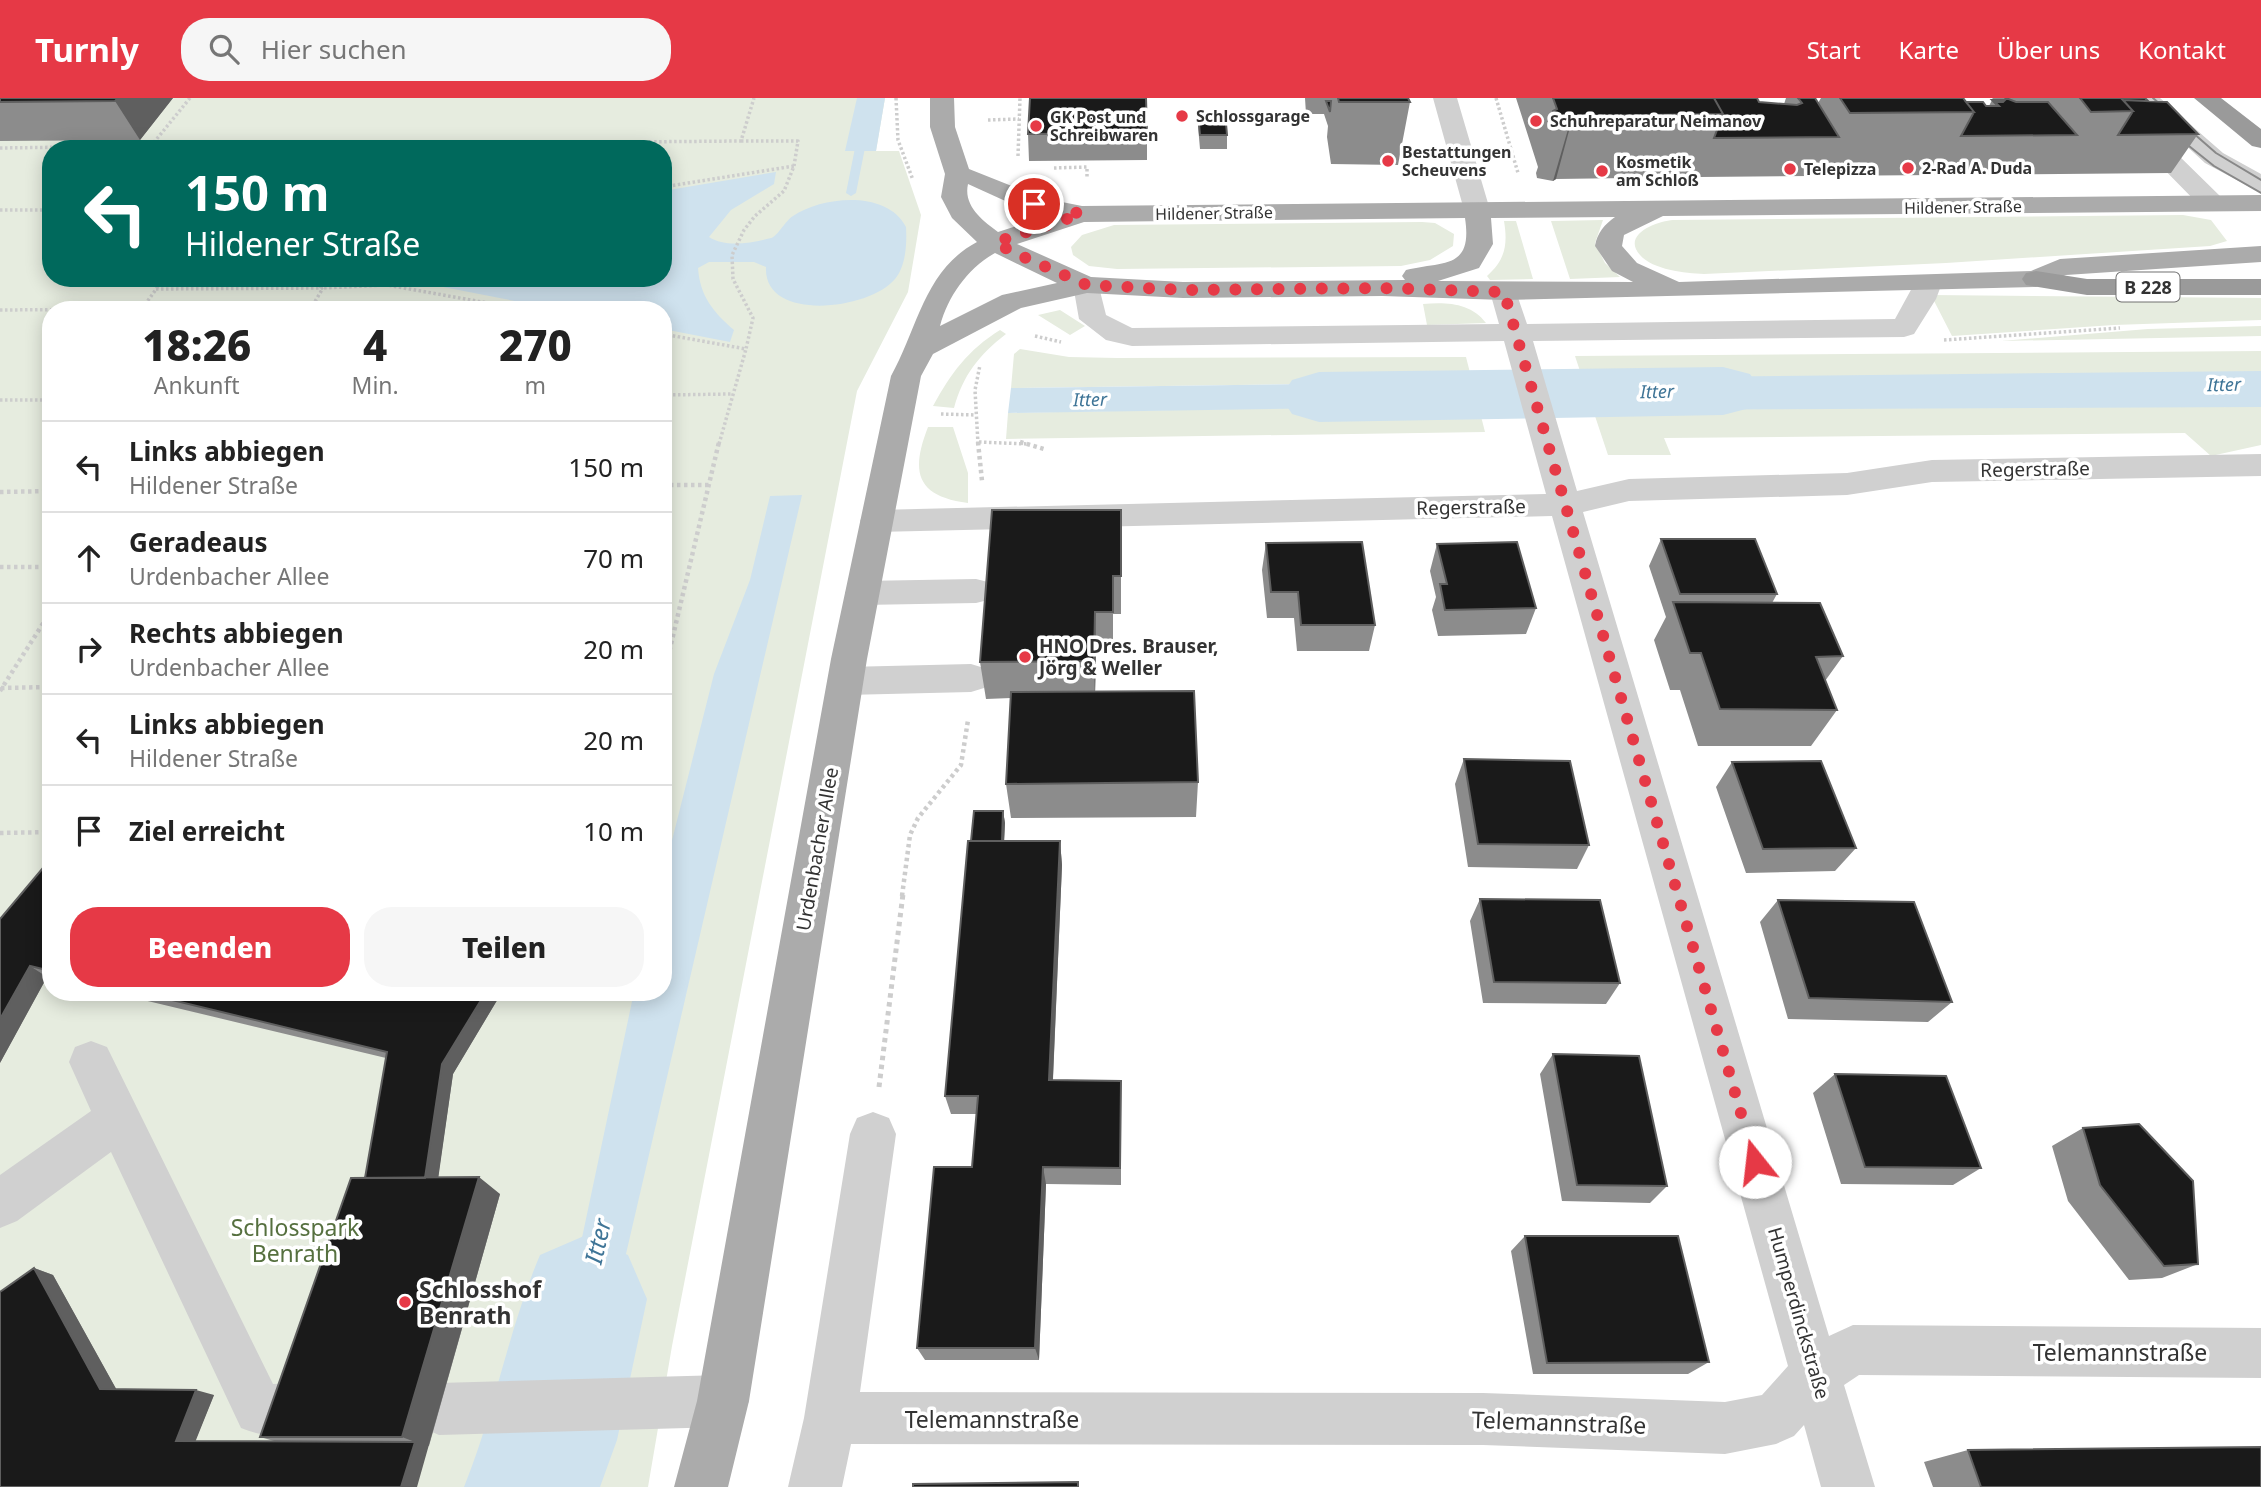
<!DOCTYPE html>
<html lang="de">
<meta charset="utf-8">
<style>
body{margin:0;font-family:"Noto Sans",sans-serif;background:#f6f6f6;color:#222;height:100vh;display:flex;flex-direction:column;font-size:26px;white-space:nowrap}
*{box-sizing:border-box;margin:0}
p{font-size:23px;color:#767676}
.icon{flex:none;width:38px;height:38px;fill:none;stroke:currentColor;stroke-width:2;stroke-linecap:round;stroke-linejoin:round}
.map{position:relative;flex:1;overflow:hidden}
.side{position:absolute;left:42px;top:203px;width:630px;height:700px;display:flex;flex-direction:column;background:#fff;border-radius:28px;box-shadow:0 4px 18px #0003}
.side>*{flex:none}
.banner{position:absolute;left:42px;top:42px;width:630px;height:147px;border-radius:28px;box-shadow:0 4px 18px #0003;background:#00695c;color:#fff;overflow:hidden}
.pin{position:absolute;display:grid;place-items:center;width:60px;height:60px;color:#fff;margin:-30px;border:4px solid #fff;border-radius:50%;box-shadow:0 2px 7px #0007}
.me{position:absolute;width:77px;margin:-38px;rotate:344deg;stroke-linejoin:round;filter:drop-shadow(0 0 5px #0008)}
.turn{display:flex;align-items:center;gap:24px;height:147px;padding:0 28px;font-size:32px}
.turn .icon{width:91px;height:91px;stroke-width:2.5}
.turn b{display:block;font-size:49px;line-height:60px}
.eta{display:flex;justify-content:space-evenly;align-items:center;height:119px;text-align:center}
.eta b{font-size:42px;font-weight:800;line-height:49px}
.primary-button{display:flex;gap:14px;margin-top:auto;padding:14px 28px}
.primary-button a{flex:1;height:80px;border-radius:28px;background:#e63946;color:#fff;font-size:28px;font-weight:800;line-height:80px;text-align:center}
.primary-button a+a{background:#f6f6f6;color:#222}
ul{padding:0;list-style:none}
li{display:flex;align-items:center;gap:21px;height:91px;padding:0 28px;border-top:2px solid #e0e0e0}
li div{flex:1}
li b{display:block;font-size:26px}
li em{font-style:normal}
header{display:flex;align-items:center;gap:42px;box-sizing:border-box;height:98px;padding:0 35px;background:#e63946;color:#fff}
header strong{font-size:33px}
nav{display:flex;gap:38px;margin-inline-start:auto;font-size:24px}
.search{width:490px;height:63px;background:#f6f6f6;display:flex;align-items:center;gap:18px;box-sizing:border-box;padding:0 24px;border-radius:28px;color:#767676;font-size:26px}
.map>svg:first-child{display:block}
.green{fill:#e6ecdf;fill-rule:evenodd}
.water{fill:#cfe2ee}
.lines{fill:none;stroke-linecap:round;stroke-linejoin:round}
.stream{fill:#cfe2ee;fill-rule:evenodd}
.river{fill:#cfe2ee;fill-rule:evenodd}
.path-far2{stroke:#cdcdcd;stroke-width:3.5;stroke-dasharray:2.5 2.5;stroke-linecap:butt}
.path-far1{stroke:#cdcdcd;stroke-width:4.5;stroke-dasharray:3.5 3.5;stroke-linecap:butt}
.path{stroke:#cdcdcd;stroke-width:5;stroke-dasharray:4.5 4.5;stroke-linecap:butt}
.minor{fill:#d0d0d0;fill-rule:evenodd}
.major{fill:#ababab;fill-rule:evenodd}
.highway{fill:#9a9a9a;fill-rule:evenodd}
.tram{stroke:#888;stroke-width:2}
.wall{fill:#8c8c8c}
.shaded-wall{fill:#5f5f5f}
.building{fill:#1a1a1a;stroke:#5f5f5f;stroke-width:2}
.route{stroke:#e63946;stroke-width:12;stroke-dasharray:0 21.6}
.poi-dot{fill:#e63946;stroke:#fff;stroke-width:2.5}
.labels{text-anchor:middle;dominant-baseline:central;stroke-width:7;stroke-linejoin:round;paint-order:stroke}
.far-poi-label{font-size:16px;font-weight:bold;fill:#333;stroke:#fff;text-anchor:start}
.far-street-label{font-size:16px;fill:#333;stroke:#fff}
.shield{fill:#fff;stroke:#707070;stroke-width:2}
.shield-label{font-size:18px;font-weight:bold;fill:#333}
.far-water-label{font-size:18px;font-style:italic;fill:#3f7597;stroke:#fff}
.street-label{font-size:19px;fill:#333;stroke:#fff}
.poi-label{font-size:19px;font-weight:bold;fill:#333;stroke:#fff;text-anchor:start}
.near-park-label{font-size:23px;fill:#56703f;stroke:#fff}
.near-poi-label{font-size:23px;font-weight:bold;fill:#333;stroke:#fff;text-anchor:start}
.near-street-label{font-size:23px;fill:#333;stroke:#fff}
.near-water-label{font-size:24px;font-style:italic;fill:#3f7597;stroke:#fff}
</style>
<header>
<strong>Turnly</strong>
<div class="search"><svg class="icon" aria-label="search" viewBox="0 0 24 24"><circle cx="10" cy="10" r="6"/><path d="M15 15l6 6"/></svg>Hier suchen</div>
<nav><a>Start</a><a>Karte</a><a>Über uns</a><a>Kontakt</a></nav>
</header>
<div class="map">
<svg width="2261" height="1389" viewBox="0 0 2261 1389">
<rect width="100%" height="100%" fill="#fff"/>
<path class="green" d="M0 0H885L876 53H899L921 117 908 194 857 293 672 1248 648 1389H0ZM51 51H663V180H51ZM51 212H663V894H51Z
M2183 117 2211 122 2227 143 2210 148 1946 165 1704 176C1685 175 1653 172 1640 157 1621 136 1658 123 1673 122Z
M1603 122 1595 145 1605 165 1620 179 1570 181 1551 123Z
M1504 123H1516L1533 181 1490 182 1487 178C1505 162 1508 147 1504 123Z
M1422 124 1435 125 1454 136 1453 148 1430 162 1401 168 1117 171 1089 168 1073 157 1071 149 1082 137 1114 127Z
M1931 197 2261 200V222L2114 227 1952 238Z
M1423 206C1447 204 1471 205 1486 225L1427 227Z
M1060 212 1085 228 1070 237 1038 217Z
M2261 228V238L2001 243 2148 231Z
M1000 232 1006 236C979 257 963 277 954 310L933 308C951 275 968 252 1000 232Z
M1020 251 1069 259 1117 260 1466 259 1485 334 1006 341 1008 315 1456 307 1450 284 1011 290 1014 256Z
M2261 253V347L2211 358 2185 335 1664 340 1671 357H1608L1575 258Z
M928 329H953L968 375V405C917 398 910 375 928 329Z"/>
<path class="water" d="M857 0H885L876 53H845Z
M776 74 774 86 731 112 709 139C726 150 752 145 771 140 777 139 785 123 793 118 823 98 887 92 906 129 907 145 906 168 895 181 870 212 763 225 766 169L754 164H709L698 170C700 198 713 214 734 232L730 244 663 231V212H561L397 180H663V93Z
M2261 273V309L1593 312 1583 280Z
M1451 284 1456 308 1008 315 1011 290Z
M802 397 597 1281 550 1291 634 894H663V778L714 576 750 482 770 398Z
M528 1344 568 1346 554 1389H508Z"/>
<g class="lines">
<path class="stream" d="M865 0H875L856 95 851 98 846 95Z"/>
<path class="river" d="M1723 269 1750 276 1761 293 1750 310 1723 317 1319 324 1292 316 1281 299 1292 282 1319 274Z
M584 1138 628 1157 647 1201 617 1342 600 1389H464C495 1313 508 1232 540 1157Z"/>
<path class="path-far2" d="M190 0 151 48 741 43 754 0
M896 0 898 42 913 82
M1496 0 1518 75
M988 22 1019 21
M741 43H798L794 68
M0 50 151 48
M1018 58 1020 0
M1054 70 1087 69V79
M663 89 794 68 784 93 755 118 744 132 732 157 733 181 753 220 746 251 663 236
M0 112H51
M120 180 117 184H162
M307 180 323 190 387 187 527 212
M156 191 323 190
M142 211 164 180
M0 212 142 211
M310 212 323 190
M1035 238 1061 244
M1944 242 2120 230
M663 297 731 296
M0 302H51
M941 316 976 317
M979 344 1027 346
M719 346 746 251
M978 346 975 292 980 267"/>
<path class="path-far1" d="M978 344 982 383
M1020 344 1044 351
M663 387H711
M0 394 51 393
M0 469H51
M663 580 719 344
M1 590 51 589
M0 593 51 513
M0 735 51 734
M902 798 910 737 918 720 961 667 968 622"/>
<path class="path" d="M879 989 903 796"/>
<path class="minor" d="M1433 0H1457L1490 112 1486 118H1468L1464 112Z
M2094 0H2120L2223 101 2227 107 2223 113H2205Z
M2134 0H2160L2223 55 2261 76V95L2205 65Z
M1928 177 1938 179 1942 185 1936 201 1914 236 1904 239 1533 243 1577 393 1629 381 1847 375 1932 362 2261 356V378L1932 384 1847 397 1629 403 1583 414 1829 1238 1853 1227 2261 1230V1280L1859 1277 1844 1287 1875 1389H1821L1804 1327 1794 1338 1776 1346 1725 1356 1483 1347 851 1346 842 1389H788L804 1320 850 1036 857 1020 873 1014 889 1020 896 1036 860 1294 1483 1295 1725 1304 1762 1297 1788 1268 1552 418 876 434 864 431 860 423 864 415 876 412 1546 396 1504 243 1132 248 1106 242 1079 221 1073 187 1077 181H1097L1106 217 1132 230 1499 226 1490 194 1494 188H1514L1527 226 1895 221 1918 179Z
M976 481 988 484 993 493 988 502 976 505 862 507 850 504 845 495 850 486 862 483Z
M971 566 984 570 989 580 984 590 971 594 846 597 833 593 828 583 833 573 846 569Z
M91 943 107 949 273 1286 304 1285 322 1293 330 1311 322 1329C296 1340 267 1341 241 1330L111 1054 17 1123 0 1130V1077L91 1013 69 964 75 949Z
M723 1277 741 1285 749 1303 741 1321 723 1329 439 1337 421 1329 413 1311 421 1293 439 1285Z"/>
<path class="major" d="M930 0H954L955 29 969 71 1042 100 1082 108 2261 97V113L1663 118 1624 137 1622 148 1637 165 1679 184 2031 173 2060 161 2261 148V164L2066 177 2036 189 1504 202 1382 198 1183 200 1087 195 1021 210 933 256 921 278 867 561 749 1303 728 1389H674L697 1303 831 561 891 278C918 230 924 172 977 144L952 120 941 99 945 76 930 29ZM968 86 1025 112 1051 117 998 134C983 123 963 108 968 86ZM1615 119C1605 126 1597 135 1595 148L1612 173 1633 184 1438 183 1479 170 1493 146 1491 120ZM1465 120C1473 172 1443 163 1406 172L1402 178 1405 182 1183 184 1091 179 1017 146 1084 124ZM995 155 1057 185 1002 197 940 228C948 198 968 170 995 155Z"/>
<path class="highway" d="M2194 0H2221L2261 31V50L2252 48Z
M2036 173 2087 181H2261V197H2087L2026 187 2022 181 2026 175Z"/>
<path class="tram" d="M2153 0 2216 55 2261 82
M2174 36 2214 68 2261 95"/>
</g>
<path class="wall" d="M0 0H173L140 42 0 43Z
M1305 0H1408L1410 4 1398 67 1331 66 1327 39 1328 28 1324 16H1306Z
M1516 0H1757L1759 4 1784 6 1786 0H1815L1818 5 1821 0H1963L1966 4 1989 8 1992 2H1994L1992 0H2125L2148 3 2198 36 2171 75 1699 79 1556 81 1553 83 1537 80 1536 75 1538 69Z
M1198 14 1227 37V51H1200L1198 28Z
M1147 35V62L1029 63 1028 36Z
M1121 412V516H1113V551H1096L1095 593 1198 684 1196 719 1011 720 1006 686 1011 600 986 601 980 564Z
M1661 441 1777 496 1772 505 1843 558 1825 583 1837 612 1811 648H1698L1680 592H1670L1654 542 1666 519 1649 468Z
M1266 445 1375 527 1369 553H1297L1294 520H1267L1262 472Z
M1437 446 1536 510 1526 536 1438 538 1432 512 1436 499 1430 473Z
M1464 661 1589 747 1577 771 1468 769 1455 686Z
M1732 664 1856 750 1835 773 1746 775 1716 689Z
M1003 713 1005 725 1004 743H1060L1062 767 1053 982 1121 983V1087L1046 1086 1039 1262H925L917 1250 972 1069 977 1016H951L945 998 971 743Z
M51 765V880L47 879 0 965Z
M1480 801 1620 885 1606 906 1483 905 1470 823Z
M1778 802 1952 904 1928 924 1788 921 1760 824Z
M110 894H502L453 976 438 1079 500 1096 429 1348 0 1389 34 1170 53 1177 116 1291 214 1297 195 1343H274L260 1339 365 1080 386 960Z
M1553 956 1667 1088 1650 1105 1562 1103 1540 976Z
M1835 976 1981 1070 1953 1087 1841 1086 1813 995Z
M2083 1030 2198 1166 2162 1180 2129 1182 2068 1103 2052 1048Z
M1525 1138 1709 1264 1688 1276H1533L1511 1153Z
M1968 1352 2261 1389H1933L1924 1364Z"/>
<path class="shaded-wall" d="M118 0H173L140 42 115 3Z
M1573 18 1556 81 1553 83 1571 21Z
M1095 514 1096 551 1095 600 1094 563Z
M1003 713 1005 725 1003 766 1001 754Z
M1060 743 1062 767 1052 1001 1049 982Z
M30 868 47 879 0 965V921Z
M486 894H502L453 976 436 1096 424 1087 442 966Z
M1043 1069 1046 1086 1039 1262 1035 1250Z
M479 1079 500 1096 417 1389H401L415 1344 402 1339Z
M34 1170 53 1177 119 1296 100 1291Z
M196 1292 214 1297 194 1347 176 1343Z"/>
<path class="building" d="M0 0H118L115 3 0 4Z
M1030 0H1146L1147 35 1028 36Z
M1338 0H1408L1410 4H1339Z
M1553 0H1714L1723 16 1573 18 1571 21 1554 17 1553 13 1557 11Z
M1714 0H1757L1759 4 1797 7 1802 5 1798 0H1815L1839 39 1714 40 1723 16Z
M1840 0H1963L1974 14 1850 15Z
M2006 0 2016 4H2048L2077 37 1961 38 1974 14 1966 4H1983L1986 8H1999L1995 4H2003Z
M2080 0H2121L2133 13 2091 14Z
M2121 0H2145L2148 3 2123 2Z
M1992 2H2005L2003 4H1995V5Z
M2123 2 2167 4 2198 36 2118 37 2133 13Z
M1326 3H1331L1330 14Z
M1198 14H1225L1227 37H1200Z
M992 412H1121V478H1113V514H1095L1094 563 980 564Z
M1661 441H1755L1777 496H1680Z
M1362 444 1375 527H1301L1298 494H1271L1266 445Z
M1517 444 1536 510 1445 512 1440 486H1447L1437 446Z
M1673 504 1820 505 1843 558 1816 559 1837 612 1720 611 1701 555H1690Z
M1194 593 1198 684 1006 686 1011 594Z
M1464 661 1570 663 1589 747 1478 746Z
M1821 663 1856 750 1763 751 1732 664Z
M974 713H1003L1002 743H971Z
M968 743H1060L1049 982 1121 983 1120 1070 1043 1069 1035 1250H917L934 1069H972L978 998H945Z
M48 764 51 765V873L30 868 0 921V821Z
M1480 801 1600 802 1620 885 1494 884Z
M1778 802 1914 804 1952 904 1809 900Z
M139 894H486L442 966 425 1080H365L387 954Z
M1553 956 1639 958 1667 1088 1577 1087Z
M1835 976 1946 978 1981 1070 1865 1069Z
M2139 1026 2193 1083 2198 1166 2164 1168 2100 1087 2083 1030Z
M479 1079 402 1339H260L351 1080Z
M1525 1138H1678L1709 1264 1547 1265Z
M34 1170 100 1291 196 1292 176 1343 415 1344 401 1389H0V1194Z
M2261 1349V1389H1981L1968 1352Z
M1078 1384V1389H913V1386Z"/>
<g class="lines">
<path class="route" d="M1034 106 1082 116 996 144 1010 153 1087 187 1183 192 1382 190 1504 194 1755 1064"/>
</g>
<g class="poi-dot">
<circle cx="1182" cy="18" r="7"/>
<circle cx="1536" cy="23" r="7"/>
<circle cx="1036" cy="28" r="7"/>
<circle cx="1388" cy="63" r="7"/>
<circle cx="1908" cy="70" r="7"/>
<circle cx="1790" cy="71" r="7"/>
<circle cx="1602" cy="73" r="7"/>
<circle cx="1025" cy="559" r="7"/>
<circle cx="405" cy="1204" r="7"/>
</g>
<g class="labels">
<g class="far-poi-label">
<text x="1196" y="18">Schlossgarage</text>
<text x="1050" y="19">GK Post und<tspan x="1050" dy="18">Schreibwaren</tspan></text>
<text x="1550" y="23">Schuhreparatur Neimanov</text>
<text x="1402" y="54">Bestattungen<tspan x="1402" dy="18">Scheuvens</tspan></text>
<text x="1616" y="64">Kosmetik<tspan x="1616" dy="18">am Schloß</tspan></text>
<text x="1922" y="70">2-Rad A. Duda</text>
<text x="1804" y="71">Telepizza</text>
</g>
<g class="far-street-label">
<text transform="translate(1963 109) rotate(-1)">Hildener Straße</text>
<text transform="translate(1214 115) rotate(-1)">Hildener Straße</text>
</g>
<rect class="shield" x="2116.5" y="174.5" width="63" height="29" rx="5"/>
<g class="shield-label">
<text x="2148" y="189">B 228</text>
</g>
<g class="far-water-label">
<text transform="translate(2224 286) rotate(-1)">Itter</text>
<text transform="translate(1657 293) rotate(-1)">Itter</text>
<text transform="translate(1090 301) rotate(-1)">Itter</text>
</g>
<g class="street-label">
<text transform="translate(2035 371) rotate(-1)">Regerstraße</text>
<text transform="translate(1471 409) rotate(-1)">Regerstraße</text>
<text transform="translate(817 751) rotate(-80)">Urdenbacher Allee</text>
<text transform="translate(1799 1215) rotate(74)">Humperdinckstraße</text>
</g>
<g class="poi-label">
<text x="1039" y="548">HNO Dres. Brauser,<tspan x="1039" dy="22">Jörg &amp; Weller</tspan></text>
</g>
<g class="near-park-label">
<text x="295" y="1129">Schlosspark<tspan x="295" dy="26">Benrath</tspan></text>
</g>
<g class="near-poi-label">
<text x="419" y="1191">Schlosshof<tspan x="419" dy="26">Benrath</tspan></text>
</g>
<g class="near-street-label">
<text x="2120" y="1254">Telemannstraße</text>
<text x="992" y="1321">Telemannstraße</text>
<text transform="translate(1559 1324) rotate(2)">Telemannstraße</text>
</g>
<g class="near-water-label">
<text transform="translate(597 1143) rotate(-77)">Itter</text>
</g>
</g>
</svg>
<div class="pin" style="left:1034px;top:106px;background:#d93025"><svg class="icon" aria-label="arrive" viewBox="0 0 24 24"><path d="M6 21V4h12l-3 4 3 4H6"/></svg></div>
<svg class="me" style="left:1755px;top:1064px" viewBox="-20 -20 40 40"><circle r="19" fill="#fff"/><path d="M0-13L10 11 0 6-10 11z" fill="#e63946"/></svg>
<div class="banner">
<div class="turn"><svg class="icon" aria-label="left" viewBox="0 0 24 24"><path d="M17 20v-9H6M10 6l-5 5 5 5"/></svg><div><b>150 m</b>Hildener Straße</div></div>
</div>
<section class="side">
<div class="eta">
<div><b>18:26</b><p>Ankunft</p></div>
<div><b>4</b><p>Min.</p></div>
<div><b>270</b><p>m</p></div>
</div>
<ul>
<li><svg class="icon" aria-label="left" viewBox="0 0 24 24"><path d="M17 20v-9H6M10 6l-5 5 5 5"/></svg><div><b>Links abbiegen</b><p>Hildener Straße</p></div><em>150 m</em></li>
<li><svg class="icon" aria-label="ahead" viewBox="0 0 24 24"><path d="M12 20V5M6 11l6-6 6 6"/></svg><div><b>Geradeaus</b><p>Urdenbacher Allee</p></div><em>70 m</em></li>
<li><svg class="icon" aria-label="right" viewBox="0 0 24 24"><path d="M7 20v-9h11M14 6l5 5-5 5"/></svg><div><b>Rechts abbiegen</b><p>Urdenbacher Allee</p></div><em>20 m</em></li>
<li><svg class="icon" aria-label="left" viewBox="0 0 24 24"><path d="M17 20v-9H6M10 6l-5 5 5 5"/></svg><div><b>Links abbiegen</b><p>Hildener Straße</p></div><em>20 m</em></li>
<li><svg class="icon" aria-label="arrive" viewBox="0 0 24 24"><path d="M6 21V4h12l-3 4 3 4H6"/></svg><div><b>Ziel erreicht</b></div><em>10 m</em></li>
</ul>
<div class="primary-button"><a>Beenden</a><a>Teilen</a></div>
</section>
</div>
